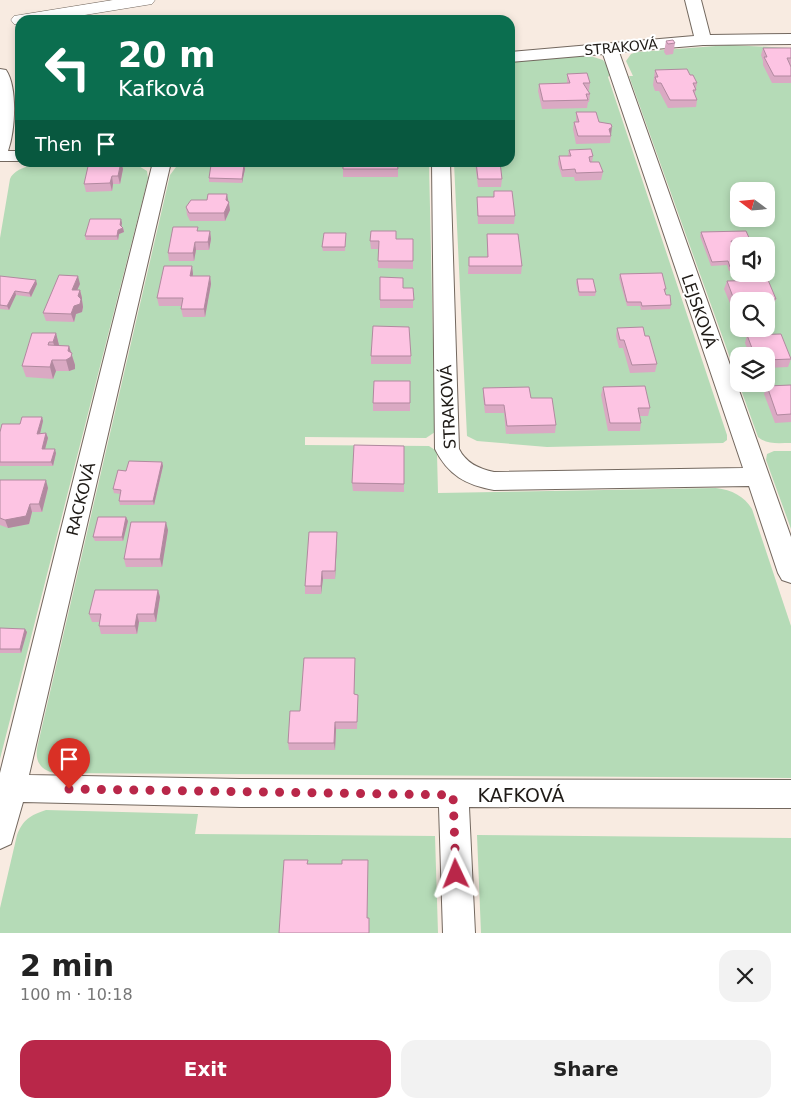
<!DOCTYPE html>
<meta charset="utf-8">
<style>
body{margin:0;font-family:"DejaVu Sans",sans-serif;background:#f2f2f2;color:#222;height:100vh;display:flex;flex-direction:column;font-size:19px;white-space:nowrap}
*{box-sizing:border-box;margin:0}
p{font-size:16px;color:#767676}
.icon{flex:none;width:28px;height:28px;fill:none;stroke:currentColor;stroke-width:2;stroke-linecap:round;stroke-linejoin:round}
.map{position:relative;height:933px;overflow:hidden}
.sheet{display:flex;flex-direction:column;background:#fff;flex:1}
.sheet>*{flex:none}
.banner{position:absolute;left:15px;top:15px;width:500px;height:152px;border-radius:15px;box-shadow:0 2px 8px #0003;background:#0b6e4f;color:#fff;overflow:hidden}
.needle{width:32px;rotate:286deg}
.tools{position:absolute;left:730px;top:182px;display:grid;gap:10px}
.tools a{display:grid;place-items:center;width:45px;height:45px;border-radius:10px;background:#fff;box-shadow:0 2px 8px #0003;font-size:25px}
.pin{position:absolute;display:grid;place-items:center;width:42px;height:42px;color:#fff;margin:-51px -21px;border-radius:50% 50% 50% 0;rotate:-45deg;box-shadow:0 0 5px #0007}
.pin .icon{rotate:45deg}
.me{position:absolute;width:55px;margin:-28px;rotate:358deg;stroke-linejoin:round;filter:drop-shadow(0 0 4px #0008)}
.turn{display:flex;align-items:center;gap:18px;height:105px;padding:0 20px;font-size:22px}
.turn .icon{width:65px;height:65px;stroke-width:2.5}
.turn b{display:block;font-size:35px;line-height:42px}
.then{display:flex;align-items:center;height:48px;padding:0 20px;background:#0003;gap:10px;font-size:19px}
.round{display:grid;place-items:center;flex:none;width:52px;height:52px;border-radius:15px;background:#f2f2f2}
.overview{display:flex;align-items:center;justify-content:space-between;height:85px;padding:0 20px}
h1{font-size:30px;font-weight:700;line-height:38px}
.action{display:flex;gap:10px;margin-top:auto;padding:10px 20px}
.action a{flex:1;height:58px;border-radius:15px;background:#b92749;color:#fff;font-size:20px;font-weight:700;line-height:58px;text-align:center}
.action a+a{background:#f2f2f2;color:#222}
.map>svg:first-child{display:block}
.green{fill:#b5dbb7;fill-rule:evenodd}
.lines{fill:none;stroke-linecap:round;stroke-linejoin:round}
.minor-casing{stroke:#73685f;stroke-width:2}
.tertiary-casing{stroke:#73685f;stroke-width:1}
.minor{fill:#fff;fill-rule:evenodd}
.tertiary{fill:#fff;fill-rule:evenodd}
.wall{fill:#daa9c3}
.shaded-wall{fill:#b1899f}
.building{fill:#fdc4e3;stroke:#b1899f}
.route{stroke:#b92749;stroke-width:9;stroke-dasharray:0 16.2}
.labels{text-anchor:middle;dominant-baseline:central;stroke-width:4;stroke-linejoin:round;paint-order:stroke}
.far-street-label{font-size:14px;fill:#1f1b17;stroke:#fff}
.street-label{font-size:16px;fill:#1f1b17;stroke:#fff}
.near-street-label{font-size:19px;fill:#1f1b17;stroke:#fff}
</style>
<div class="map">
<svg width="791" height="933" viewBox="0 0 791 933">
<rect width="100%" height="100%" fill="#f8ebe1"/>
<path class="green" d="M729 45 791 48V443C779 443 767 445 758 437L739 384H766V356H739V383L629 76H633L626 61 631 54 637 52ZM739 191H766V219H739ZM739 246H766V274H739ZM739 301H766V329H739Z
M587 55 603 60 612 73 608 77 727 435V440L723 443 547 447 477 441 467 436 454 163 510 162V61Z
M95 162H132L147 171 148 178 0 759V238L10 179C18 158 75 163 95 162Z
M185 163H429L435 432 426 438 305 437V445L429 446 435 450 437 454 438 493 716 488C732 490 744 496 752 509L791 626V778L56 773C39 771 34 759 38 744L170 175 176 167Z
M774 451H791V529L766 460 767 454Z
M46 810 198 814 195 834 435 836 438 933H0V908L17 835C23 820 30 815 46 810Z
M477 835 791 838V933H481Z"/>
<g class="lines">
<g class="minor-casing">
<path id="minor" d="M685 0H701L710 35 791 34V44L703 45 619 52 791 537V583L782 580 778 573 749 486 494 490C466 485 448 475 435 449L432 162H450L459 449C466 463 479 469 494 472L743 468 603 54 510 62V52L694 36Z
M0 69 6 70C18 88 15 131 8 151H20V161H0Z
M153 162H171L29 775 241 779 791 780V808L469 807 475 933H443L439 807H241L23 802 11 844 0 849V773Z"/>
</g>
<g class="tertiary-casing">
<path id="tertiary" d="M113 0H155L152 4 146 5 54 20H20V25L14 24 11 20 14 16 20 15Z"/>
</g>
<use href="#minor" class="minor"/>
<use href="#tertiary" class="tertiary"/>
</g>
<path class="wall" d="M666 41 675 43 673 54 666 55 664 52Z
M763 48H791V66H790L791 67V83H772L763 65V61L761 55Z
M655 70 690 75 697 83 695 94 697 100 696 107 668 108 659 91H655L653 85Z
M567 74 590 83 589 90H588L590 94 589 102H588L587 108 542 109 538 91 539 84 567 83Z
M576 112 599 122 611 135 610 143 576 144 573 129 574 122H576Z
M569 150 593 156 592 162 603 172 601 180 575 181 574 177H562L558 164 559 156H568Z
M89 162H121L123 169 120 184H113L112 191 86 192 84 184Z
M343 162 398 169V177H343Z
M475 162H500L502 179 501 187H478Z
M244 165 245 169 242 183 209 182V178Z
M494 191 515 216 514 224H478L477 205V197H493Z
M228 201 229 202 230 210 225 221H190L187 215 186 207Z
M122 223 121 227 123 228 124 232 119 234 118 240H86L85 236Z
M198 231H210L211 239 209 250H196L194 261H169L168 253Z
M701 232 750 240 749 244 732 245 739 260V270L729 271 727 265 711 266 700 236Z
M346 233 345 251H323L322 247Z
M487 234 522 266 521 274H468L469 257H487Z
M396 239H413V269L378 268V249H371L370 241Z
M192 266 193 276H210L211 284 205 317H183L181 309 182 306H159L157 298Z
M620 274 666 289 665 293 671 305 670 309 641 310 640 306H627L619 278Z
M0 276 37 284 31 297 16 295 9 310 0 309Z
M380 277 403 288H413V308H380Z
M577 279 596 292 595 296H579L576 283Z
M727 281 776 299 773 307H766V301H739V312L734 313 724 289Z
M80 284 77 290H80L82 298V300L83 307 82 312 76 314 74 322 46 321 43 313Z
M617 328 645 336 657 364 655 372 630 373 623 348H619L616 336Z
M56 333 59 346H69L75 365V369L69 371H56L53 379 26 377 22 366Z
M747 335 791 359 788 367 766 368V356H750L745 343Z
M371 356H411V364H371Z
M410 381V411H373V403Z
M791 385V422L775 423 764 394 767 386Z
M603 387 650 408 648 416H640L641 423 640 431H608L601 395Z
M483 388 531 398 556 425 555 433 506 434 504 413H485L483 396Z
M42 417 43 421 40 434 46 433 48 438 45 449 56 453 53 466H0V432Z
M404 446V492L353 491 352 483Z
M162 462 163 466 154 505H120L119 501 120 494 114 493 113 489 126 471Z
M0 480 48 488 42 512H32L29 524 8 528 0 525Z
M128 521 123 541H95L93 537Z
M168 530 162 567H126L124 559Z
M337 532V540L335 579H323L321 594H305V586Z
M158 590 160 597 156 622H139L137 634H101L99 626 100 622H92L89 614Z
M0 628 27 632 21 653H0Z
M355 658 354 694 358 695V702L357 729H336L335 750H289L288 743 300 711Z"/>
<path class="shaded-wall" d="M612 127 611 135 608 136 609 129Z
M121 162 123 169 120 184 118 176Z
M244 165 245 169 242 183V179Z
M112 176 113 184 112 191 110 183Z
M227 194 230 210 225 221 224 213Z
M121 219 122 223 121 229 123 228 124 232 119 234 118 240 117 236Z
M210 231 211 239 209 250 208 242Z
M195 242 196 250 194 261 193 253Z
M192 266 193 274 191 284 190 276Z
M78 276 80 284 74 297 72 290Z
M210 276 211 284 205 317 204 309Z
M36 280 37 284 31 297 29 293Z
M80 290 82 298V300L83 307 82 312 76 314 74 322 71 314Z
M15 291 16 295 9 310 7 306Z
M56 333 59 345 57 354 53 342Z
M69 346 75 365V369L69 371 66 360 68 351Z
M52 360 56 371 53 379 50 367Z
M42 417 43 421 39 438 37 434Z
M46 433 48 438 44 453 42 449Z
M55 449 56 453 53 466 51 462Z
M162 462 163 466 154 505 153 501Z
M46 480 48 488 42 512 39 504Z
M30 504 32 512 29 524 8 528 5 520Z
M126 517 128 521 123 541 122 537Z
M166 522 168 530 162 567 160 559Z
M337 532V540L335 579V571Z
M322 571 323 579 321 594V586Z
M158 590 160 597 156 622 154 614Z
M137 614 139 622 137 634 135 626Z
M25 629 27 632 21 653 20 649Z
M335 722 336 729 335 750 334 743Z"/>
<path class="building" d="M673 40 675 43 668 44 666 41Z
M763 48H791V58H787L791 67V76H774L764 57H767Z
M687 69 690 75H693L697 83H693L696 90H693L697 100H670L661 83H657L655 77H658L655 70Z
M587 73 590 83H583L590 94H586L588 100 543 101 539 84 570 83 567 74Z
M576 112H596L599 122 611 124 612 127 609 129 611 136H578L574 122H579Z
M591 149 593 156 589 157 590 162H599L603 172 576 173 575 169 562 170 559 156H571L569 150Z
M89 162H121L118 176H112L110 183 84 184Z
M343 162H397L398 169H343Z
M476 162H500L502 179H478Z
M211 165H244L242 179 209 178Z
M494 191H512L515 216H478L477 197H494Z
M208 194H227L226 200 229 202 224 213H189L186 207 191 200H207Z
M90 219H121L120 225 123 228 118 230 117 236H85Z
M173 227H198L197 231H210L208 242H195L193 253H168Z
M371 231H396V239H413V261H378L379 241H370Z
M746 231 750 240 731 241 739 260V266L730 267 728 261 712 262 701 232Z
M324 233H346L345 247H322Z
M487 234H518L522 266H469V257H488Z
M164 266H192L190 276H210L204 309H181L183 298H157Z
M662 273 666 289H664L666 295H670L671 305 642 306 641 302H627L620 274Z
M59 275 78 276 72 290H80L78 296 81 299 80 304 74 306 71 314 43 313Z
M0 276 36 280 29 293 15 291 7 306 0 305Z
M380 277 403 278V288H413L414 300H380Z
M577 279H593L596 292H579Z
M768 280 776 299H763L764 301H739V305H736L727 281Z
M373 326 409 327 411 356H371Z
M643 327 645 336H649L657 364 632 365 624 340H620L617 328Z
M32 333H56L53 342H49L48 345 69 346 68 351 72 353 71 357 66 360H52L50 367 22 366Z
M781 334 791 359 766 360V356H755L747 335Z
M374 381H410V403H373Z
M791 385V414L777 415 767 386Z
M645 386 650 408H638L641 423H610L603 387Z
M529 387 531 398H552L556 425 507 426 504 405H485L483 388Z
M22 417H42L37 434 46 433 42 449H55L51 462H0V432L2 424H20Z
M354 445 404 446V484L352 483Z
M129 461 162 462 153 501H119L121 490 113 489 118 470 126 471Z
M0 480H46L39 504H30L26 516 5 520 0 518Z
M98 517H126L122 537H93Z
M131 522H166L160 559H124Z
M309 532H337L335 571H322L321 586H305Z
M95 590H158L154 614H137L135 626H99L101 614H89Z
M0 628 25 629 20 649H0Z
M304 658H355L354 694 358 695 357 722H335L334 743H288L290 711H300Z
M284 860H308L307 864H342V860H368L367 918H369V933H279Z"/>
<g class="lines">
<path class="route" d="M69 789 453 795 456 874"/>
</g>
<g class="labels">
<g class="far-street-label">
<text transform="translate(621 47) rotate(-5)">STRAKOVÁ</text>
</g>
<g class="street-label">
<text transform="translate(699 311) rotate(71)">LEJSKOVÁ</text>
<text transform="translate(448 407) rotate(-93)">STRAKOVÁ</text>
<text transform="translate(81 499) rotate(-76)">RACKOVÁ</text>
</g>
<g class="near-street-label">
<text x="521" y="795">KAFKOVÁ</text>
</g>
</g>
</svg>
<div class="tools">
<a><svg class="needle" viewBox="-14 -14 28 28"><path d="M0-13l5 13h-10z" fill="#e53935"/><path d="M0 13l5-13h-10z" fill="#767676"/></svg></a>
<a><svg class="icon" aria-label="sound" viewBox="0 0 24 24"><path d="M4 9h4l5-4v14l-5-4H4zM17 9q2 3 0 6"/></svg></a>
<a><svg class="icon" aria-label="search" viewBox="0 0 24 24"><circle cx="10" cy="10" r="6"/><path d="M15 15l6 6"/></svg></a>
<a><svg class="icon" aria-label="layers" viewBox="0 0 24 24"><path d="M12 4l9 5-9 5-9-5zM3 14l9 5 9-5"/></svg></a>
</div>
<div class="pin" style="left:69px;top:789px;background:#d93025"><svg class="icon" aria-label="arrive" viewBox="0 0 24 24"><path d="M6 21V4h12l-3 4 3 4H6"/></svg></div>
<svg class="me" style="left:456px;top:874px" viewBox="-20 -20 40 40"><path d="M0-17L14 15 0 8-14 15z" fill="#b92749" stroke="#fff" stroke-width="4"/></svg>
<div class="banner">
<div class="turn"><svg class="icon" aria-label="left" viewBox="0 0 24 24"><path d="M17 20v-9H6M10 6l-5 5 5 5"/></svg><div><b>20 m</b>Kafková</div></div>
<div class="then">Then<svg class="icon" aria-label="arrive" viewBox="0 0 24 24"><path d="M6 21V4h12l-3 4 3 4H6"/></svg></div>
</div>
</div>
<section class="sheet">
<div class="overview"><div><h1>2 min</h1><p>100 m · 10:18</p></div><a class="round"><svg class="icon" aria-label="close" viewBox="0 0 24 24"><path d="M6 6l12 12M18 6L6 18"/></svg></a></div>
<div class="action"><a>Exit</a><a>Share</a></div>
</section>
